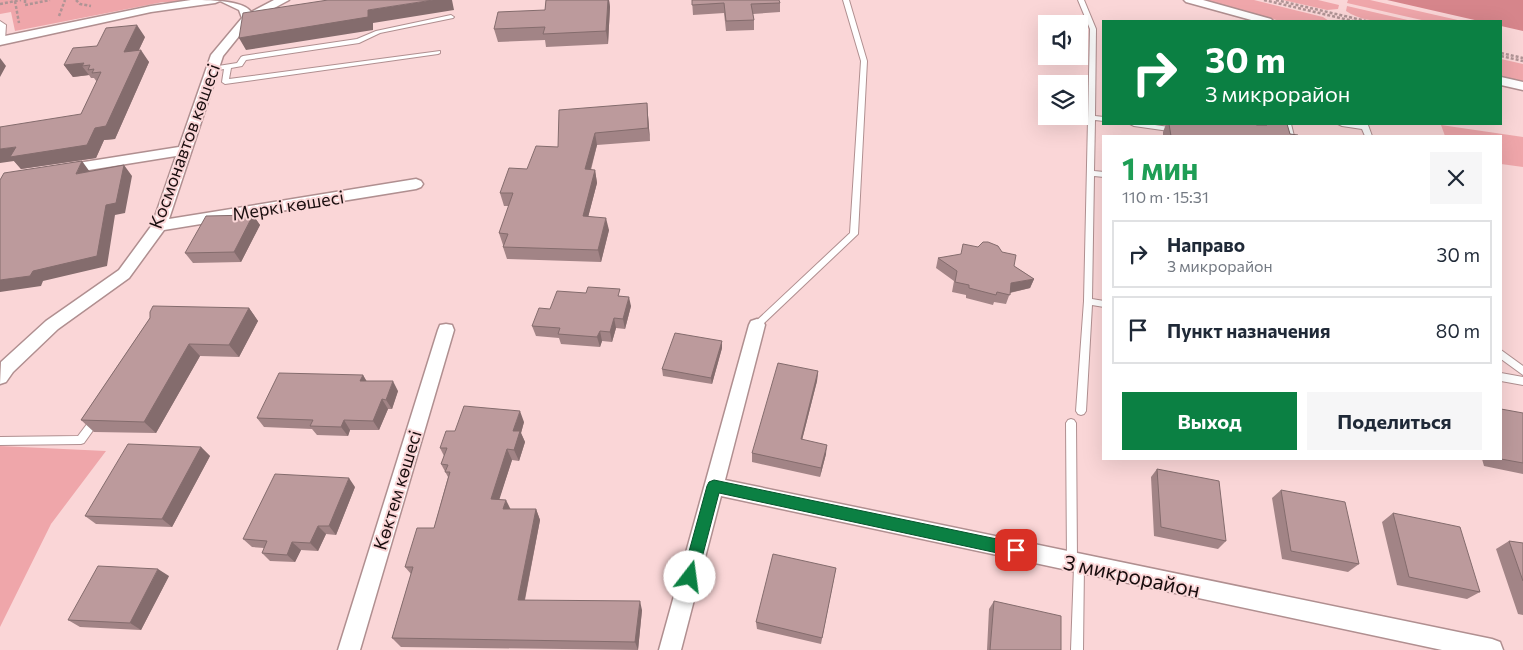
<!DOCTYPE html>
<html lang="ru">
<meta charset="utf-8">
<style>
body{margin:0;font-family:Commissioner,sans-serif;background:#f6f6f7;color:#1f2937;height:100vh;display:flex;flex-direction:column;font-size:19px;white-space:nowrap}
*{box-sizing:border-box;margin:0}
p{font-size:16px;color:#747a83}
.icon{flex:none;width:28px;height:28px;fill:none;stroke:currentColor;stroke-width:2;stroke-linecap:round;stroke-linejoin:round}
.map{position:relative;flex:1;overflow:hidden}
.drawer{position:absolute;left:1102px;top:135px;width:400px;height:325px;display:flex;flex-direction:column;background:#fff;border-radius:0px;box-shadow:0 5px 20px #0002}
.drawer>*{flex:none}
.top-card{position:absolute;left:1102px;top:20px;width:400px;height:105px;border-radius:0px;box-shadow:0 5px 20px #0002;background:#0b8043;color:#fff;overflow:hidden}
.buttons{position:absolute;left:1038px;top:15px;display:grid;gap:10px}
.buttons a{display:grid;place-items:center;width:50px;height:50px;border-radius:0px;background:#fff;box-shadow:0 5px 20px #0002;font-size:25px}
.pin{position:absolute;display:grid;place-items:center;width:42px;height:42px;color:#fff;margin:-21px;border-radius:10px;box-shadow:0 2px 8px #0006}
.me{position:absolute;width:55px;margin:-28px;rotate:15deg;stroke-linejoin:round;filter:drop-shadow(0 0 4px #0008)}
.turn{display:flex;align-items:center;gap:18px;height:105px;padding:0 20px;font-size:22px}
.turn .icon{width:65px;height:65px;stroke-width:2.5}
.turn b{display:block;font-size:35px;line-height:42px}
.round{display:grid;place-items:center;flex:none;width:52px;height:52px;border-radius:0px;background:#f6f6f7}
.overview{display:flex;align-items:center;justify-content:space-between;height:85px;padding:0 20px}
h1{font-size:30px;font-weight:700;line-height:38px;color:#1e9e55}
.action{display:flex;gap:10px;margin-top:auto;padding:10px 20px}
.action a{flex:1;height:58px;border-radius:0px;background:#0b8043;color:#fff;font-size:20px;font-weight:700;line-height:58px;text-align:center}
.action a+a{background:#f6f6f7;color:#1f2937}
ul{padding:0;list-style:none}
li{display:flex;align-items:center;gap:15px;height:68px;margin:0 10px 8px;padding:0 10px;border:2px solid #e0e1e3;border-radius:0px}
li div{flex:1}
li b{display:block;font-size:19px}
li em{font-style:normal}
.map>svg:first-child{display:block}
.green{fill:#efa6aa}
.water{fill:#d6858b}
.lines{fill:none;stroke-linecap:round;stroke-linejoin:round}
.service-casing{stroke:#b08f90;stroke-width:2}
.minor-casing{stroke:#b08f90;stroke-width:3}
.path{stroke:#b09495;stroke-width:2.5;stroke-dasharray:3 2;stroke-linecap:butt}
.service{fill:#fff;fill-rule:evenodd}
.minor{fill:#fff;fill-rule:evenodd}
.wall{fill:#a28486}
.shaded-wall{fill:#846c6d}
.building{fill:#bc9a9c;stroke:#846c6d}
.route{fill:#0b8043;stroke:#07532c}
.labels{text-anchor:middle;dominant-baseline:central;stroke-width:4;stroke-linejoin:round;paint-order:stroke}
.street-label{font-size:18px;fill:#190d0e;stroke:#fad6d7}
.near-street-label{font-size:21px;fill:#190d0e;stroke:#fad6d7}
</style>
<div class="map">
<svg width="1523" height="650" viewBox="0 0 1523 650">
<rect width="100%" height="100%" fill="#fad6d7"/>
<path class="green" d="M0 0H190L173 3 163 2 15 31 11 12 0 14Z
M1206 0H1254L1323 17 1329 21H1280Z
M1283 0H1318L1339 5 1338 9 1327 10Z
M1348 0H1370L1462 21H1426L1347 3Z
M1347 6 1412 21C1389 21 1365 24 1346 11Z
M1501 59 1523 64V82L1501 77Z
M1441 125 1523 137V167L1501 164V136H1445Z
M0 446 106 451 51 524 0 627Z"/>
<path class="water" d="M1387 0H1523V31L1501 26V21H1479Z"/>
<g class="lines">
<g class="service-casing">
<path id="service" d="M843 0H849L867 61 858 234 760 327H754L753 325 754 323 850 233 861 61Z
M1078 0H1084L1096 29 1095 116 1104 117V121L1095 120 1094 171 1104 172V177L1094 176 1092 299 1104 301V307L1092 305 1086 411 1084 414 1081 415 1078 414 1076 411 1084 301 1090 29Z
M451 15 454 17 453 18 380 33 359 43 246 60 242 66 231 68 229 79 440 51V53L438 54 225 84 222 82 224 69 212 71 209 69 212 67 237 63 241 57 243 56 357 39 376 31Z
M0 21 6 25 5 40 2 42 0 41Z
M1130 124H1148L1176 128 1180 130 1176 132 1134 126Z
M1285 124H1291L1294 136H1288Z
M1338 124H1357L1368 125 1372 136H1365L1362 129 1342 126Z
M1501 350 1523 366V375L1501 359Z
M1501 373 1523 377V385L1501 381Z
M96 415 99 416 101 419 99 422 84 443 81 444 0 445V437L78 436 93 416Z
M1071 419 1074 420 1076 423 1077 560H1083L1084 564 1083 650H1071L1074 567 1068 566 1067 562 1066 423 1068 420Z"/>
</g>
<g class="minor-casing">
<path id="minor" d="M191 0C207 0 244 0 251 12L274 0H289L252 20 223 56 169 219 416 179 421 181 423 184 421 187 416 189 164 230 129 278 58 329 13 372 6 382 0 384 1 362 46 321 119 270 152 225 176 156 64 174 59 172 57 169 59 166 179 147 211 55 242 18 239 10 220 1 215 3 151 12 0 45V37L151 6Z
M1184 0H1203L1271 19 1273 21H1255L1186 2Z
M1501 77 1523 82V90L1501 85Z
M757 319 763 321 765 325 725 480 1492 639 1500 642 1503 650H1442L721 496 681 650H659L749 325 751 321Z
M446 324 452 325 454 330 360 650H338L438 330 440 325Z"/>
</g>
<path class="path" d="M25 0V5L50 0
M76 0 80 4 91 6
M1264 0 1353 21
M1276 0 1366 21
M15 1 19 23
M0 4 21 0
M59 16 65 0
M1501 53 1523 58
M1501 56 1523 61"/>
<use href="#service" class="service"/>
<use href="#minor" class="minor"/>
</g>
<path class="wall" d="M546 0H609L610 7 608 44 546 47 545 40 498 42 494 29 545 10Z
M692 0 780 3V12L753 14 754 20V30L726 31 724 13 693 15Z
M145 37 139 50 149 62 115 139 104 140 96 158 21 169 14 161 81 114 97 82 94 78H91L89 75 73 77 64 65 97 46Z
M647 103 650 141 597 145 591 170H595L597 183 588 217 609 230 601 262 507 259 503 247V245L499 233 509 206H504L500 193 527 169Z
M1166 124H1287L1290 134 1298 136H1163V132Z
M253 215 260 225 241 262 193 263 185 253Z
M1002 252 1014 266 1034 279 1030 288 1010 293 1006 304 994 302 993 305 966 298V295L952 292 954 281 936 268 938 258Z
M621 296 631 306 625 329 616 328 612 342 602 341 600 347 561 344 559 338 536 336 532 326 550 309Z
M249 308 258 321 239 357 200 356 156 433 94 432 81 420 150 318Z
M722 348 712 384 663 376 662 369Z
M818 371 817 381 802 440 826 454 820 477 752 462V453Z
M363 375 366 381 398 391 392 409H388L379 430H350L348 436 317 435 312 429 264 427 257 418Z
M1523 413V474L1484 466 1482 459H1501Z
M524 422 521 433 525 442 519 461 512 460 499 499 510 509H536L540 520 525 600 642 610 638 650 401 647 392 638 411 574 405 567 434 528 448 477 441 464 444 456 440 448 455 431Z
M201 447 210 456 172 527 96 524 85 516Z
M1157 469 1226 541 1218 549 1154 536 1151 477Z
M355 487 336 535 326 534 318 551 301 550 295 562 270 561 262 553 264 548 252 547 243 539Z
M1281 490 1359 564 1348 572 1282 559 1272 498Z
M1393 513 1480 592 1467 599 1397 585 1382 522Z
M1509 541 1523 543V615L1518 614 1496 549Z
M836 568 821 644 757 629 756 622Z
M169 576 141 630 80 627 68 620Z
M994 601 1061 650H987L989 609Z"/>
<path class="shaded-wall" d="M433 0H452L454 10 373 23V30L246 50 239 38 368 10Z
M608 0H609L610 7 608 44 606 31Z
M137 25 145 37 132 64 124 52Z
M141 50 149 62 115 139 104 140 96 158 21 169 14 161 0 163V149L16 147 95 128Z
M0 58 6 66 0 77Z
M84 63 82 66 89 75 73 77 64 65Z
M647 103 648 115 650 141 648 128Z
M595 133 597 145 587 182 585 169Z
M82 161 90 172 76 174Z
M124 165 132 176 125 213 115 215 107 266 43 281 41 286 0 292V280L33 271 106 205Z
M595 170 597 183 585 229 583 216Z
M253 215 260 225 241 262 234 252Z
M606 218 609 230 601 262 598 250Z
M1034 279 1030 288 1008 293 1011 283Z
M629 297 631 306 625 329 623 319Z
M249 308 258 321 239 357 229 345Z
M614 318 616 328 612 342 610 332Z
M600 331 602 341 600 347 597 337Z
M722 341V348L712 384 711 378Z
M189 344 200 356 156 433 144 422Z
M818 371 817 381 800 448 801 439Z
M363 375 369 385 360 381Z
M393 381 398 391 392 409 386 400Z
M382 399 388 409 379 430 373 421Z
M520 411 524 422 521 433 525 442 519 461 514 450 513 431Z
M344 420 350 430 348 436 341 427Z
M827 445 826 454 820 477 821 468Z
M201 447 210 456 172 527 162 519Z
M507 449 512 460 496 510 491 499Z
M349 478 355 487 336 535 329 526Z
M506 500 511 510 503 509Z
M536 509 540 520 523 608 518 600Z
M318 526 326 534 318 551 310 543Z
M292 542 301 550 295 562 287 555Z
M158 569 169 576 141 630 130 623Z
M640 601 642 610 638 650 635 642Z"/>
<path class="building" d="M328 0H433L368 10V17L239 38 243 13Z
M546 0H608L606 31 543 34 545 27 494 29 498 12 545 10Z
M692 0H779L780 3 751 4 754 20 726 21 724 3 692 5Z
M137 25 124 52 141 50 106 126 95 128 87 145 10 157 16 147 0 149V127L81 114 101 72 92 73 94 69 88 70 90 65 82 66 84 63 64 65 73 48 97 46 106 28Z
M647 103 648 128 595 133 585 169 595 170 583 216 606 218 598 250 503 247 508 234 499 233 513 193H500L509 168 527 169 536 146 558 147 559 110Z
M1169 124H1254L1257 125H1267L1268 124H1287L1290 134 1298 135V136H1171Z
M82 161 76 174 124 165 116 203 106 205 97 256 33 271 30 276 0 280V180L4 173Z
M253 215 234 252 185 253 206 216Z
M983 242H988L998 246 1002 252 1016 255 1014 266 1034 279 1011 283 1010 295 997 292 996 295 969 288V285L955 282 957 271 938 258 961 254 963 244 978 247Z
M588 287 620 289 618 296 629 297 623 319 614 318 610 332 600 331 597 337 558 334 560 328 532 326 539 308 550 309 557 291 586 293Z
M153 306 249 308 229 345 189 344 144 422 81 420 150 318V312Z
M675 333 722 341 711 378 662 369Z
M778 363 818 371 801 439 827 445 821 468 752 453Z
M279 373 363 375 360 381H393L386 400 382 399 373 421 344 420 341 427 310 426 313 420 257 418Z
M464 406 520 411 513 431H520L514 450 507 449 491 499 506 500 503 509H536L518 600 640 601 635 642 392 638 413 567H405L417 528H434L450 472H445L448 465 441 464 447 448H440L446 431H455Z
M1501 409 1523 413V463L1501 459Z
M128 444 201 447 162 519 85 516Z
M1157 469 1219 481 1226 541 1161 527Z
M275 474 349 478 329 526H318L310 543 292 542 287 555 262 553 267 541 243 539Z
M1281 490 1345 502 1359 564 1291 551Z
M1393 513 1460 527 1480 592 1409 577Z
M1509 541 1523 543V581Z
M773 554 836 568 822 638 756 622Z
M98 566 158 569 130 623 68 620Z
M994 601 1061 616V650H990Z"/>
<path class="route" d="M714 480 1016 543 1021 545 1023 550 1021 555 1016 557 719 493 697 577 694 582 690 584 685 582 682 577 707 486 709 482Z"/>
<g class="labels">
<g class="street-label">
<text transform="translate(184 146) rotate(-70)">Космонавтов көшесі</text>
<text transform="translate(288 205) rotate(-9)">Меркі көшесі</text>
<text transform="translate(397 490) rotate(-73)">Көктем көшесі</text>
</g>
<g class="near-street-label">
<text transform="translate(1132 575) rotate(12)">3 микрорайон</text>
</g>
</g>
</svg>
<div class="buttons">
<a><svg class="icon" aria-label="sound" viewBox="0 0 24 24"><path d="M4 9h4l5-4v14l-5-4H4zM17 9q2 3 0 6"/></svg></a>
<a><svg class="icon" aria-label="layers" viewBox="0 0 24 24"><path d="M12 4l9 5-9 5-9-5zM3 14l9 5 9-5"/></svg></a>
</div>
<div class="pin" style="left:1016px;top:550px;background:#d93025"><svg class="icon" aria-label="arrive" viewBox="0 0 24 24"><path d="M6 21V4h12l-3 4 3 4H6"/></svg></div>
<svg class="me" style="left:690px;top:577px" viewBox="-20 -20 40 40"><circle r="19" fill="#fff"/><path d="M0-13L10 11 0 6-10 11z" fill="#0b8043"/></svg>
<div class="top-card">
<div class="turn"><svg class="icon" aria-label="right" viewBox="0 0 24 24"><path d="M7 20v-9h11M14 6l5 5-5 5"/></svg><div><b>30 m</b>3 микрорайон</div></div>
</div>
<section class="drawer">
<div class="overview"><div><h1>1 мин</h1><p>110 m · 15:31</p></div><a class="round"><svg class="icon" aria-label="close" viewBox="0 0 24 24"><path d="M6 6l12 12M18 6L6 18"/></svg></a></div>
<ul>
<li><svg class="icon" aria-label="right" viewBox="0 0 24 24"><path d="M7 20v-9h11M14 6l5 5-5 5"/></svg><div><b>Направо</b><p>3 микрорайон</p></div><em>30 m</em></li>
<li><svg class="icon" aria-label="arrive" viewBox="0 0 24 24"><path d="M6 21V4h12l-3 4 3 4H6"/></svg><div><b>Пункт назначения</b></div><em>80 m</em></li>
</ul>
<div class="action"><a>Выход</a><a>Поделиться</a></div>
</section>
</div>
